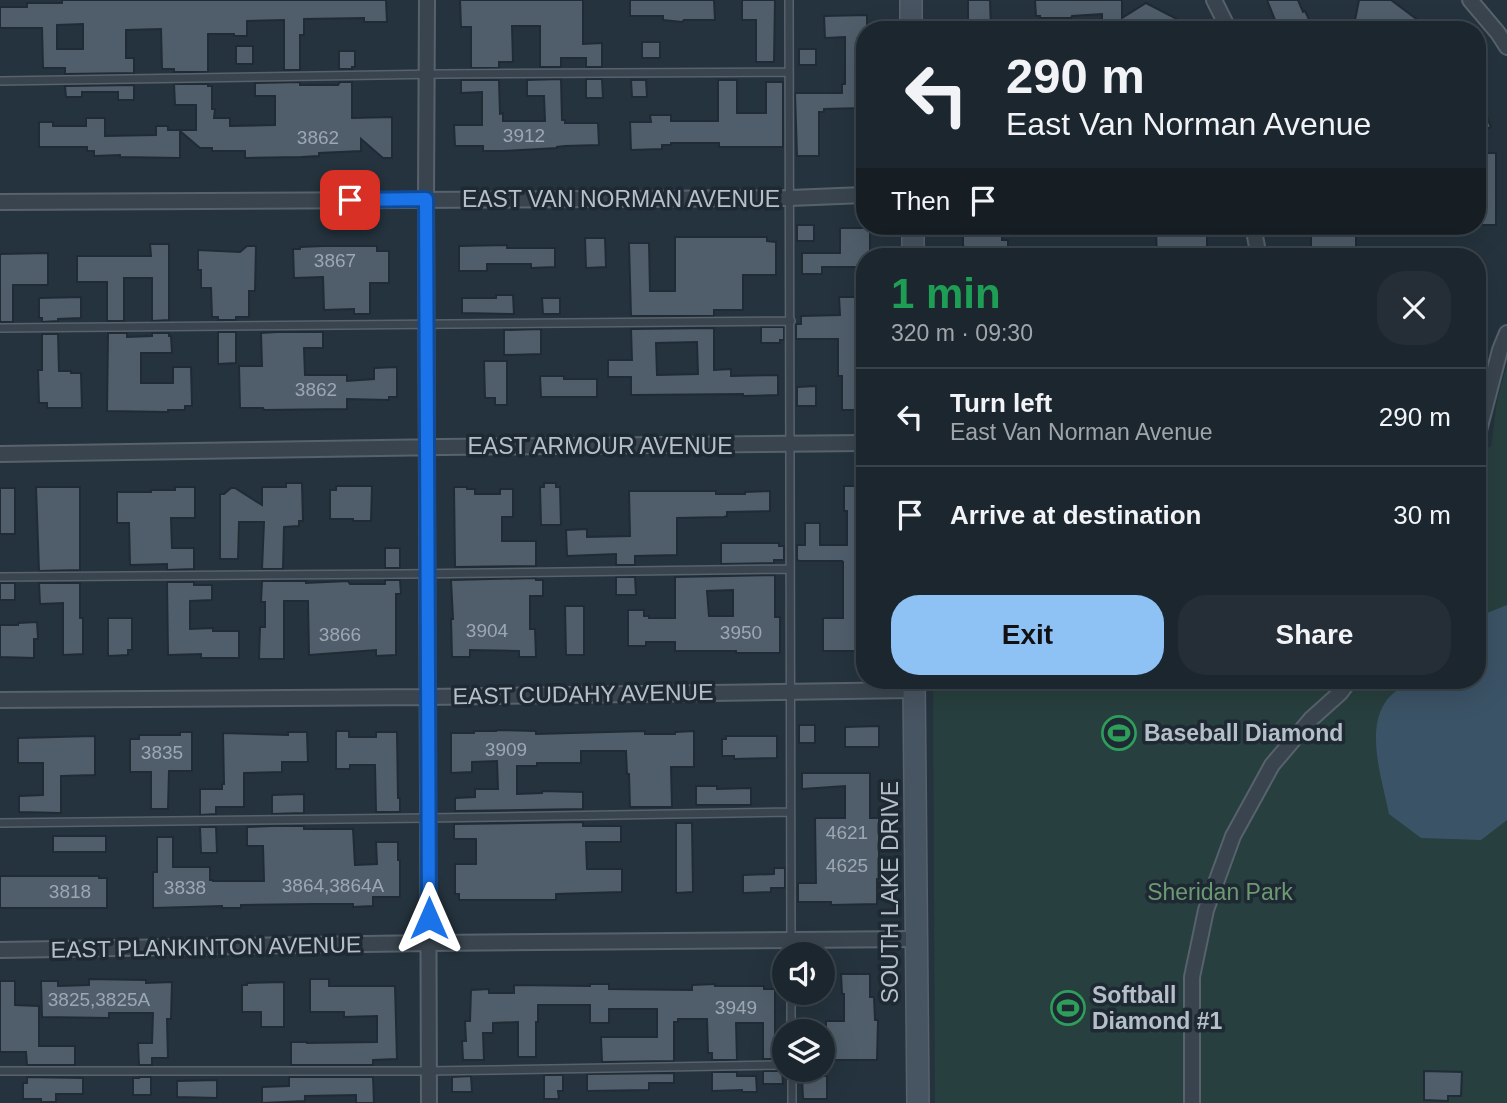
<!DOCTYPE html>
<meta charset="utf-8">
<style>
body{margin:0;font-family:Helvetica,sans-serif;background:#252e36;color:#f1f3f6;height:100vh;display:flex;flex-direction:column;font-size:26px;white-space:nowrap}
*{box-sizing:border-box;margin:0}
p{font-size:23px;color:#a0a5aa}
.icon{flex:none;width:38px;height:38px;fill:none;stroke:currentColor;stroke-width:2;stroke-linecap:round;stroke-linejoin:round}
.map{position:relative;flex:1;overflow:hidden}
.drawer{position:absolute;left:856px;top:248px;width:630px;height:441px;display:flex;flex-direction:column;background:#1c262e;border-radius:28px;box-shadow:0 7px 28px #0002,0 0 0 2px #3a434a}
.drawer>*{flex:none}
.top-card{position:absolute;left:856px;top:21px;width:630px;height:214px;border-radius:28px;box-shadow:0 7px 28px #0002,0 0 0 2px #3a434a;background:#1c262e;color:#f1f3f6;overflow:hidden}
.fabs{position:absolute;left:772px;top:942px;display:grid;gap:14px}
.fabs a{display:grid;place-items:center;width:63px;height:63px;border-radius:50%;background:#1c262e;box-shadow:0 7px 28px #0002,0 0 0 2px #3a434a;font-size:35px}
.pin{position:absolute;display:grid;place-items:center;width:60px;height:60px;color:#fff;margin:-30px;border-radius:14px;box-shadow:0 4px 10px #0006}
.me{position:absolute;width:77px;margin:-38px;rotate:0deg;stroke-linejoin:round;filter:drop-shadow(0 0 5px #0008)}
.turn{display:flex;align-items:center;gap:24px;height:147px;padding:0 35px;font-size:32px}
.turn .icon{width:91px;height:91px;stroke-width:2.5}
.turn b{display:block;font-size:49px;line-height:60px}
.then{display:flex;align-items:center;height:66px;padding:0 35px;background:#0003;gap:14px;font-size:26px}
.round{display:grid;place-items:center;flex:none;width:74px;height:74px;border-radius:28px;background:#252e36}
.headline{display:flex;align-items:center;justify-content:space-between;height:119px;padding:0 35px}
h1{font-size:42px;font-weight:800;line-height:52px;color:#1e9e55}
.cta{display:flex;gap:14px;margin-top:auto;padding:14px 35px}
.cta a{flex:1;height:80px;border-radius:28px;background:#8ec2f5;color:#111;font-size:28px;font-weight:800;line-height:80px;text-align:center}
.cta a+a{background:#252e36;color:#f1f3f6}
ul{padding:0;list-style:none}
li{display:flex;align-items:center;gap:21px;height:98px;padding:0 35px;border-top:2px solid #3a434a}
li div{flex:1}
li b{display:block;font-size:26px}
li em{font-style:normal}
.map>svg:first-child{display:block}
.green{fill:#273f3e}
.water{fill:#3b5366}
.building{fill:#505e6b;stroke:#202b35;stroke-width:2;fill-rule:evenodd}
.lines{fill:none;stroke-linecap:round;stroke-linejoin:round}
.lane-casing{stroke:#57626c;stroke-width:10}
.street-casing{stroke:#57626c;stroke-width:18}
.secondary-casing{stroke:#57626c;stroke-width:24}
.lane{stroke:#39444e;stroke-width:7}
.street{stroke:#39444e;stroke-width:14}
.secondary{stroke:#475461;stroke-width:21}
.route-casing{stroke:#114b97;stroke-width:18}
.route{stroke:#1a73e8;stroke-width:12}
.labels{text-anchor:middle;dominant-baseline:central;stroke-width:7;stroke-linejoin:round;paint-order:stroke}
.number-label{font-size:19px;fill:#9ca7b2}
.street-label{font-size:23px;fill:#b5bfc9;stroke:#1e2933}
.poi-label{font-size:23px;font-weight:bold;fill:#b5bfc9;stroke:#1e2933;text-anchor:start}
.park-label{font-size:23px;fill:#6d9972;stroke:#1e2933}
</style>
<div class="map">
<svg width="1507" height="1103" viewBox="0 0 1507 1103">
<rect width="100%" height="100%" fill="#25333e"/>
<path class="green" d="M1507 364V1103H935L933 681H1477V448L1491 447 1497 401Z"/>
<path class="water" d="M1507 605V820L1481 840 1421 838 1389 814C1380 769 1354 699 1417 681 1429 678 1462 681 1477 681V617Z"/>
<path class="building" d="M62 0H386L387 22H364V18L304 19V35H300V70H284V20L247 21V36H234V34H208V72H174V69H162L161 29 126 30V58H134V73L65 74V68H43L42 28H0V7H27V3H62ZM83 24V49H57V25Z
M460 0H583V44L602 43V67H586V58H561V67H540V26H512L513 62H499V68H471V27H461Z
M630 0H714L715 20H684L682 22 663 20V16H630Z
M742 0H775L774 62H756V20H742Z
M968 0H990L991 30H968Z
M1035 0H1122V18L1146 3 1177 19V30L1102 28V14L1072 16 1071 18H1040V16H1036Z
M1267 0H1298L1303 12 1305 11 1314 30H1279Z
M1359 0H1391L1431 30H1381L1372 23 1355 20Z
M867 15V30H864V108L824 109V112H819V156H797L795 93H842V84H845V37L825 38 824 16Z
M642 42H660V58H642Z
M236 46H253V64H236Z
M799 49H816V65H799Z
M339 51H355V67H352V69H339Z
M561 79 562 120H565V123H598L599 145 565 146 557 147V148L503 151H483V146H455L454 125H482V92L461 93V80H499L500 114 503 113V121H545L544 96H527V80Z
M586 79H602L603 98H586Z
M631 80H646L647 97H632Z
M718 80H737V113H766V82H783V147H719V143H671V145H662V149L631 150 630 122H651L650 115H671V121H718Z
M300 82V85H338L340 82H352V118L392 117V158H383L361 139V151L319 153V156L301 157 245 158V151H212V148H200L180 131V158L120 157V155L94 156V151H87V147H39V122H53V126H86V118H105V136L156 135V126H168V130H196V105H175L174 84H208V86H212V109H215L214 118H230V126L275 125V96H255V83Z
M134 85V100H118V92H82V97H66L65 86Z
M1477 93 1491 127 1477 133Z
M1477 153H1496V225H1477Z
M797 225H814V241H797Z
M963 226H1002V240H1008V253H1000V257H965V247L963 246Z
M1180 227H1193V232H1207V254L1174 255V257H1157L1156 232H1180Z
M840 228H870V257H864V267H822V274H802V253H840Z
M1311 235 1356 236V257H1311Z
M675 237H767V241L776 242V275H743V310H714V316H631L629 243H649L650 291H675Z
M585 238H605L606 267 586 268Z
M150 244H169V320L152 321V278H124V321H107V282H77V256H151Z
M507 245V248H555V267L531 268V264H487V271H459V246Z
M247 246H256L255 291H249V317H236V320H218V317H212L211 288H201V270H198V250L240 252Z
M323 246H377V251H389V283H370V314H354V309L324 310 323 277 294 278 293 249H300V247Z
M48 253V285H13V322H0V254Z
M496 295H513L514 314 462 313V298H496Z
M81 297V318L58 319V321L42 322V318H39V298Z
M839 297H864V410H842V376H838V339H796V324H801V316L840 315Z
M542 298H560V314H543Z
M761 327H784V340H780V343H761Z
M714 328V370L731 369V376L778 375V395L743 396V394L631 395V377H608V360H632L631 329ZM697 342 698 374 657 375 656 343Z
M541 329V354L504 355V330Z
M218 332H236V363L218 364Z
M277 332H323V348H304L305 375H347V381L374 379V368L397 367V397H389V400L347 399V409L264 410 263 408H240L239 366H262L261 333Z
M108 333H127V337L152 336V333H169V336H171L172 353H141V383H173V367H191L192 406H185V410H168V412L107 411Z
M42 334H58L59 371H71V373H81L82 408H47V403H39L38 370H42Z
M484 361H507V405H495V398H485Z
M540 376H564V379H597V397H541Z
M816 386V406H797V387Z
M286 483H302L303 521H299V526L284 527 283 569H262L264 522H239L238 559H220V494H224L231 488H235L262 505V487H286Z
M544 483H556V487H560L561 525H541L540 487H544Z
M336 486H372L371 521H353V519H330V490H336Z
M844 486H864V651H823V618H843V562L842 561H799L797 560V545H805V523H820V545H847V511H844Z
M36 487H80V570L39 571Z
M175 487H195V518H171L172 548H194V569L167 570V564L130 565 129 523H117V492H151V490H175Z
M454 487H467V489H475V494H500V489H513V517H502V541H536V566L455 567Z
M0 488H15V534H0Z
M629 491H716V494H745V492L770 491V511L727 512V516L724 517 677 518V555L635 556V565H616V554L567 556 566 530 587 529V537L630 536Z
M721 543H779V546H784V560H774V563L721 564Z
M385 548H400V568H385Z
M775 575V617H780V653H736V651H675V642H646V646H628V610H644V616H649V618H675V577ZM733 590V616H709L707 591Z
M616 577H635L636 595H616Z
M536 578V580H543V596H530V629H535L536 657H519V651L470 650V657H452L451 619H453L451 580Z
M385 580H400L401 594H396V655L376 656V650L309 655 308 601H284V659H259L260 627H265V602H261L262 581H306V583L348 581 350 584H385Z
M167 582H194V585H212V600L190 601V629L213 628V631H239V658H201V654L168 655Z
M0 583H15V600H0Z
M39 583H80V618H83V654L63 655V603L40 604Z
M565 606H584V655H566Z
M108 618H132V650H128V655L108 656Z
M37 622 38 639H34V658L0 657V625H18V623Z
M799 725H815V743H799Z
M879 726V747H845V727Z
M496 730 536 731V734L645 731V734H675V732L694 731V767H671L672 807H630L629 774H627L626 751H581V763H537V766H517V794L542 793V791L583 792V809L455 811V798L475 797V789H498L497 761 472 762V772L451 773V733H474V731H496Z
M336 731H349V737H376V732H397L398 798H400V812H376L375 765H350V769H336Z
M180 732H192V771H169L168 809H151V772H130V739H139V735H180Z
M288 732H307L308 762H282V772L244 773V807H216V814L200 815V789H222V784H224L223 733 288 735Z
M95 736V775L61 776V813L19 812V796L43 795V763H18V738Z
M726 736H777V758L734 759V756H722V739H726Z
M802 773H870V818H879V879H877V904L831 905V902H798V883H816L815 818H845V786L802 789Z
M696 786H717V789L751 788V805H696Z
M304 794V813L272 814V795Z
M583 822V826H621V842H586L587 869H622V892L556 894V900H459V894H455V864H476V839H454V824Z
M676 823H692L693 892 676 893Z
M272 826H304V829H353L355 865 377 864 376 842H398V860H400V897H373V906L353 907V904H314L241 905V908H222V906L153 908V872H157V837H173V867H210V880H213V881H264L263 846H247V827Z
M200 827H216L217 853H201Z
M53 836H106V852H53Z
M774 868H785V888H771V892L743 893V875L774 874Z
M0 876H99V878H107V908H0Z
M841 974H870V997H874L875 1020H878L877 1060H822V1042H826V1021H844V994H842Z
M89 979 146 980V983L172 982 171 1019H167L168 1058H152V1065H139L138 1043H152L153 1013H109V1018L42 1017 41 981H58V986L89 985Z
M310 979H329V986H395L397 1059 373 1060V1065H291V1042H307V1043L377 1042V1016L344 1017V1012H310Z
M0 981H15V1005L39 1006V1046H75V1065H27L26 1052H0Z
M284 982V1027H261V1012H242V985H247V983Z
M590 984H609V989L692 990V985L715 984V986H764V989H775V1038H782V1059H763V1023H736L737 1060H712V1053H708L707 1019H678V1022H674V1061L602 1062 601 1037H657V1009H609V1023H590V1005H538V1022H536V1057H518V1022L493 1023V1033H483L484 1060H463L462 1041H466L465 1021H470L471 990 489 989V993H514V985L590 986Z
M763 1071H782L783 1084H763Z
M1424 1071 1462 1072 1461 1096H1448V1101L1424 1100Z
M712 1072H737V1076H756L757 1092H742V1090L712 1091Z
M674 1073V1083H649V1090L587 1091V1074Z
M544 1075H563V1091H558L559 1099H544Z
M471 1076 472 1092H452V1077Z
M802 1076H827V1099H803Z
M27 1077 83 1078V1094H56V1102H41V1099H23V1083H27Z
M139 1077H151V1095H133V1078H139Z
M289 1077H373L374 1103H356V1095L305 1096V1101L262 1103V1087L289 1086Z
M217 1080V1098L177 1097V1081Z"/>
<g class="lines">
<g class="lane-casing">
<path id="lane" d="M789 0C790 318 791 636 791 954
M0 81 442 74 789 72
M0 328 791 321
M0 577 405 574 790 569
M0 823 428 818 790 812
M791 992V1031
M792 1069V1103
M0 1071H429L784 1065"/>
</g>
<g class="street-casing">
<path id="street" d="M427 0 426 199 429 1103
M1214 0 1229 30
M1470 0 1498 33 1507 47
M0 202 790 198 864 195
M1253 226 1259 257
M1477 438 1500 350 1507 333
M0 454 443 447 864 443
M0 700 427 697 914 690
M0 950 429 943 917 939
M1192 1103V977L1206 910 1233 836 1272 765 1311 719 1340 693 1349 681"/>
</g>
<g class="secondary-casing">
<path id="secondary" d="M911 0V30
M913 226V257
M914 681 918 1103"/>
</g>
<use href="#lane" class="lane"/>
<use href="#street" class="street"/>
<use href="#secondary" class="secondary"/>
</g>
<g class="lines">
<g class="route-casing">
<path id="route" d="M350 200 426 199 429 918"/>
</g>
<use href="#route" class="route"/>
</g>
<defs>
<g id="stadium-ring" transform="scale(1.75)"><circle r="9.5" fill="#1e2933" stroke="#2e9e5b" stroke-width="1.5"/><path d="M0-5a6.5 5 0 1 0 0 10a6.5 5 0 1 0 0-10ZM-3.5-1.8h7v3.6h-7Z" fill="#2e9e5b"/></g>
</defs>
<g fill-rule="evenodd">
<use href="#stadium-ring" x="1119" y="733"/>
<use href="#stadium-ring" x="1068" y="1008"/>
</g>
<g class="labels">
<g class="number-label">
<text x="524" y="135">3912</text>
<text x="318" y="137">3862</text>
<text x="335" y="260">3867</text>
<text x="316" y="389">3862</text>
<text x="487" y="630">3904</text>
<text x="741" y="632">3950</text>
<text x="340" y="634">3866</text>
<text x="506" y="749">3909</text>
<text x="162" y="752">3835</text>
<text x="847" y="832">4621</text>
<text x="847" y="865">4625</text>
<text x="333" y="885">3864,3864A</text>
<text x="185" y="887">3838</text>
<text x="70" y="891">3818</text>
<text x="99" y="999">3825,3825A</text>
<text x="736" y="1007">3949</text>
</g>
<g class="street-label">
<text x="621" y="199">EAST VAN NORMAN AVENUE</text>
<text x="600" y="446">EAST ARMOUR AVENUE</text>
<text transform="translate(583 694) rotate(-1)">EAST CUDAHY AVENUE</text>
<text transform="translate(890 892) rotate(-90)">SOUTH LAKE DRIVE</text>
<text transform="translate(206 947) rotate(-1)">EAST PLANKINTON AVENUE</text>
</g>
<g class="poi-label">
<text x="1144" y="733">Baseball Diamond</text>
<text x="1092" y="995">Softball<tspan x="1092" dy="26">Diamond #1</tspan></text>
</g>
<g class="park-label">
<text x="1220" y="892">Sheridan Park</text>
</g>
</g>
</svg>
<div class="fabs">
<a><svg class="icon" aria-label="sound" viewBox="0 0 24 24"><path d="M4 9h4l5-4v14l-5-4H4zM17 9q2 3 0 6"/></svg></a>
<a><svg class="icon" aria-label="layers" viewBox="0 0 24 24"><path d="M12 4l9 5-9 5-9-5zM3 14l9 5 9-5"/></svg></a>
</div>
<div class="pin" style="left:350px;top:200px;background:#d93025"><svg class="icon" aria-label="arrive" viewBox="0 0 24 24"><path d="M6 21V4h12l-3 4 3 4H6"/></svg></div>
<svg class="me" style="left:429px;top:918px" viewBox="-20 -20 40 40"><path d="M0-17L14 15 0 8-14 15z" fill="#1a73e8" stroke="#fff" stroke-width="4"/></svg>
<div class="top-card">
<div class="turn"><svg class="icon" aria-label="left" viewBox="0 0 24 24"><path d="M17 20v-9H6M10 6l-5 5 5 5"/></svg><div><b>290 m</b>East Van Norman Avenue</div></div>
<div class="then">Then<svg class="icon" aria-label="arrive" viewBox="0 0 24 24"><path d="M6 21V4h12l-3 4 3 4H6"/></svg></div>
</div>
<section class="drawer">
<div class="headline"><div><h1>1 min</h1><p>320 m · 09:30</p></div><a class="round"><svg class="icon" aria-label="close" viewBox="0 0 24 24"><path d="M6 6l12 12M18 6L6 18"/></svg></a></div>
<ul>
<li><svg class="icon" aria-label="left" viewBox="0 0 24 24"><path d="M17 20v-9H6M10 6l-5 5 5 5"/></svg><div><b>Turn left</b><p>East Van Norman Avenue</p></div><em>290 m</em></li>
<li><svg class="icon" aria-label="arrive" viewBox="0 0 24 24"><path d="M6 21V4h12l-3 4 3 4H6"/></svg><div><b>Arrive at destination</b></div><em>30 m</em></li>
</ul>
<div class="cta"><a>Exit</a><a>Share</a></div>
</section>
</div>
